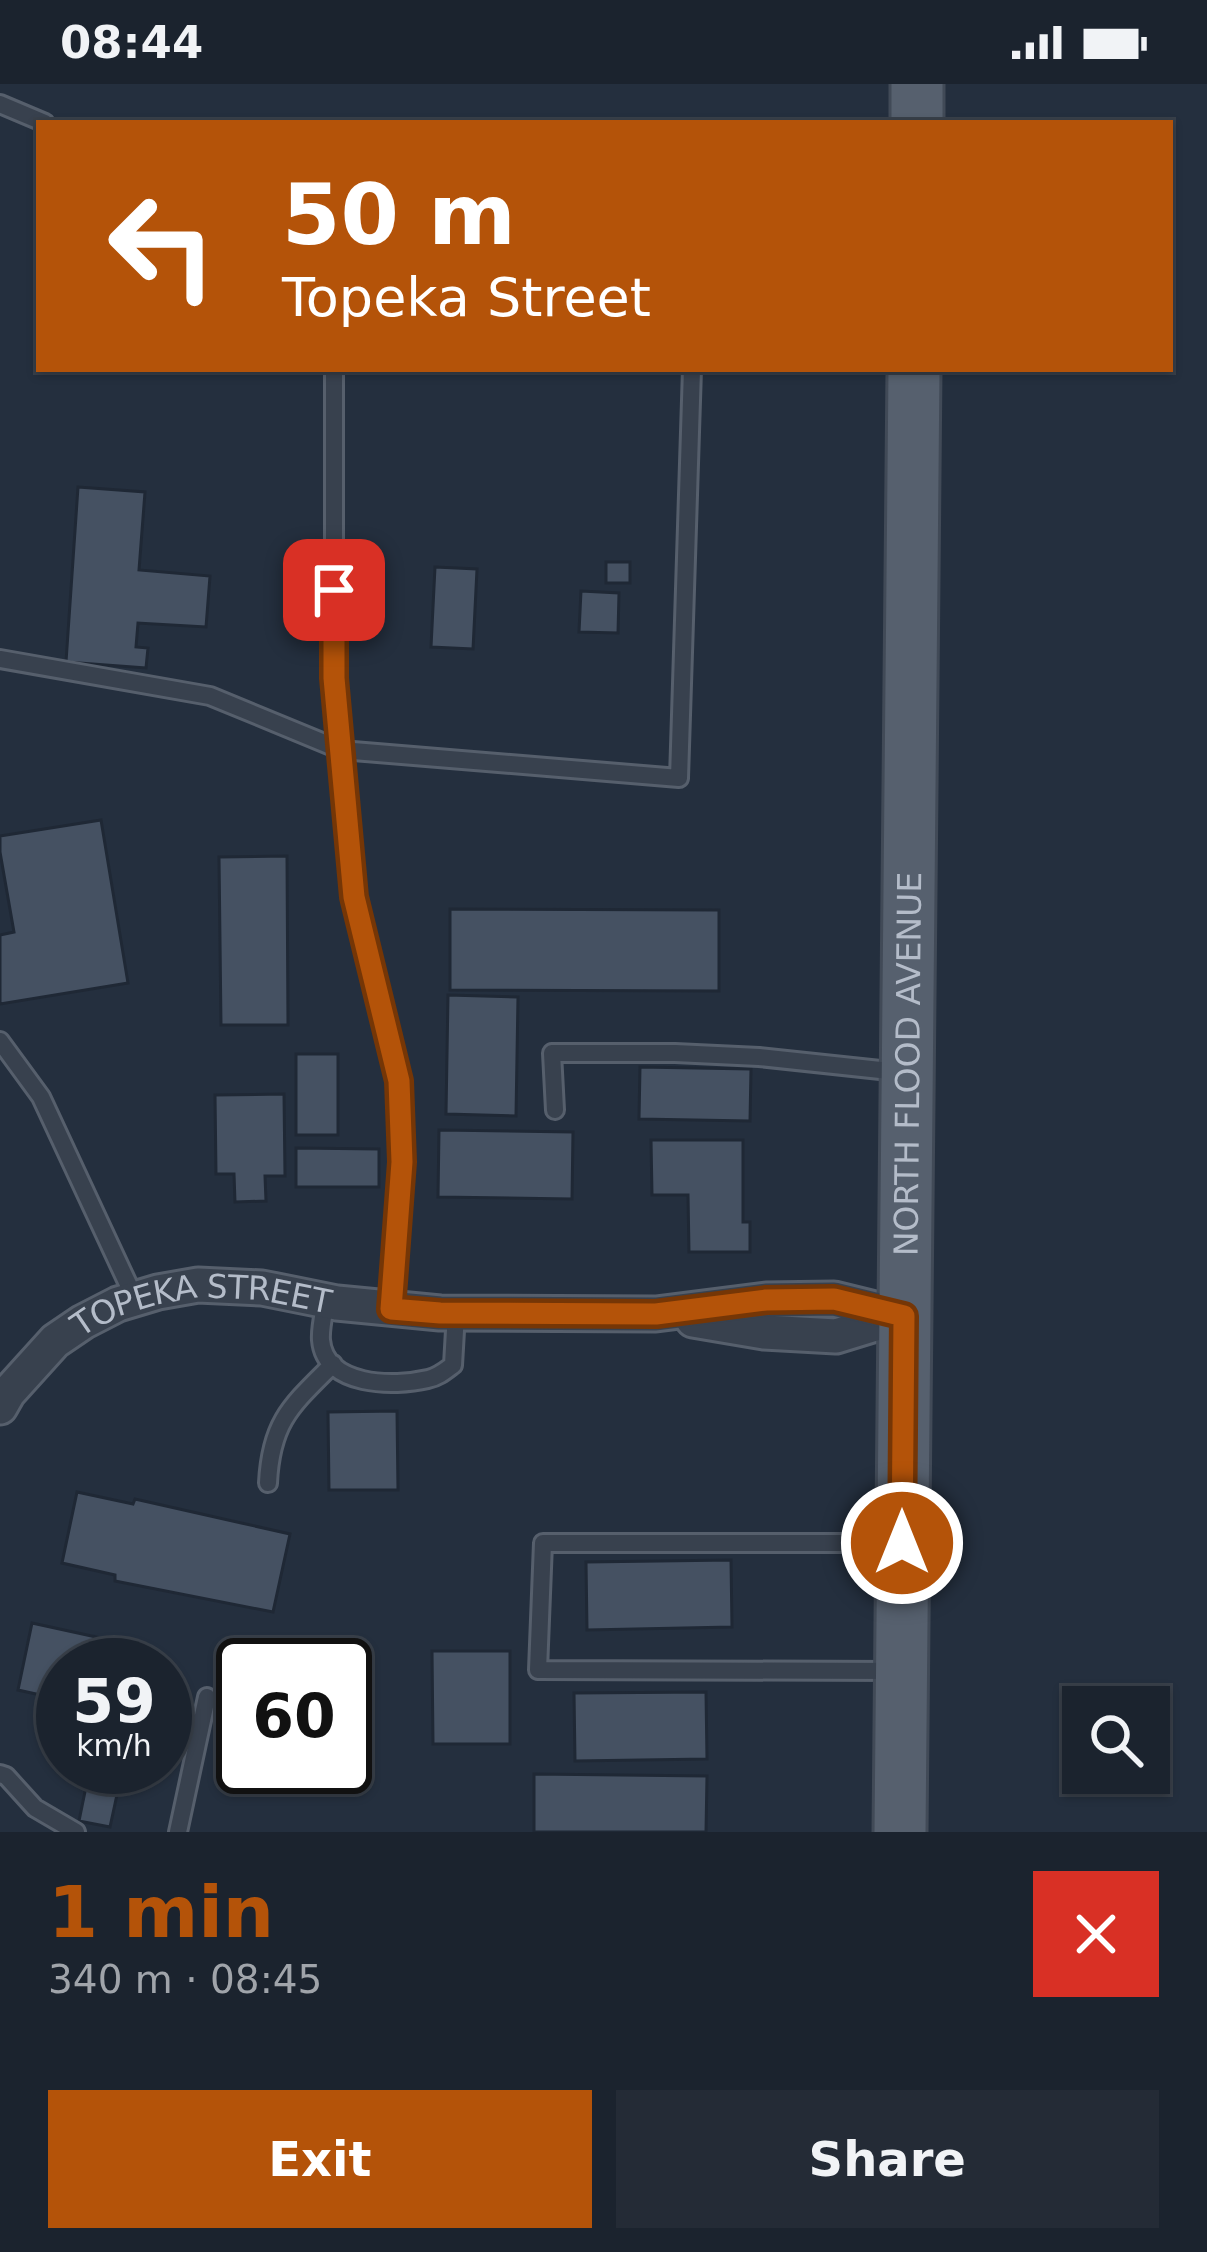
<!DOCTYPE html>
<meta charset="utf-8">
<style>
body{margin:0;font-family:"DejaVu Sans",sans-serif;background:#242b36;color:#f1f3f6;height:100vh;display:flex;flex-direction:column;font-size:45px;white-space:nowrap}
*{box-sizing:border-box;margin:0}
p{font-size:39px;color:#a0a4aa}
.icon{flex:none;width:66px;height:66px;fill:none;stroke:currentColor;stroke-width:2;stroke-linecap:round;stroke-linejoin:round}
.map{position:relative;height:1748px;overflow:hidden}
.side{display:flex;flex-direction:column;background:#1b232e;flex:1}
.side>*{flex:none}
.top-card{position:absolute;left:36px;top:36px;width:1137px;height:252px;border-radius:0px;box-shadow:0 3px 9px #0004,0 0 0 3px #39404a;background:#b45309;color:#fff;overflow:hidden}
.fabs{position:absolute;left:1062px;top:1602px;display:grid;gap:24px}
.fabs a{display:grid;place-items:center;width:108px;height:108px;border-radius:0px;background:#1b232e;box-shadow:0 3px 9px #0004,0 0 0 3px #39404a;font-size:60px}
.speed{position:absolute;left:36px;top:1554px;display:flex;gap:24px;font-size:60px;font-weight:700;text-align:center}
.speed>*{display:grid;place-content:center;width:156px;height:156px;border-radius:50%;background:#1b232e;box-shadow:0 3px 9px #0004,0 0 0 3px #39404a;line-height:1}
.speed small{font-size:30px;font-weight:400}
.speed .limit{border:6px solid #111;border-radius:18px;background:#fff;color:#111}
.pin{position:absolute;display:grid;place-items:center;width:102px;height:102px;color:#fff;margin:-51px;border-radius:24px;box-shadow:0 6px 18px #0006}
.me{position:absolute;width:132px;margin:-66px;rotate:0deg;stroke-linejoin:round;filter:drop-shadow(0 0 9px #0008)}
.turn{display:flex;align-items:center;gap:42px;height:252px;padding:0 48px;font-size:54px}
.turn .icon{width:156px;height:156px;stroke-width:2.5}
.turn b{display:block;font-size:84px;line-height:102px}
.round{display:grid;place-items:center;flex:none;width:126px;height:126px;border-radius:0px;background:#242b36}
.summary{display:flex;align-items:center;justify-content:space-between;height:204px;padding:0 48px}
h1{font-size:72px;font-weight:600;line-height:90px;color:#b45309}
.cta{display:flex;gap:24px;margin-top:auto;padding:24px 48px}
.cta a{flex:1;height:138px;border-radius:0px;background:#b45309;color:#fff;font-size:48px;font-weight:600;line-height:138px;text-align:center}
.cta a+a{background:#242b36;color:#f1f3f6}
.status{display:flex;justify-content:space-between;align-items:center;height:84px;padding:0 60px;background:#1b232e;direction:ltr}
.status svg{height:33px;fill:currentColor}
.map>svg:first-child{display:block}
.building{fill:#455162;stroke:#1f2835;stroke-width:3}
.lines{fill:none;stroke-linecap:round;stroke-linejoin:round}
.service-casing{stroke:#565f6c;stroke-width:22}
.minor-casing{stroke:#565f6c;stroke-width:39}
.primary-casing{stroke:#414a57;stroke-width:57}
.service{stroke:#38414e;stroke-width:16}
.minor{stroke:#38414e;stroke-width:33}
.primary{stroke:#56606e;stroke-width:51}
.route-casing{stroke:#753606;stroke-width:30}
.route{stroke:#b45309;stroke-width:21}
.labels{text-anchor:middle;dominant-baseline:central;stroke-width:9;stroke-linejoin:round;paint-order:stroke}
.street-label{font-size:33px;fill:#b4bcc9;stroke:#1d2633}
</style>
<div class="status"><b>08:44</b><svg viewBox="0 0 49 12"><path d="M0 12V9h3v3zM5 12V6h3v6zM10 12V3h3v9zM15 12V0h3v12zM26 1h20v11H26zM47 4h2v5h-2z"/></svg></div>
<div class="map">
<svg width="1207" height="1748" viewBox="0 0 1207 1748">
<rect width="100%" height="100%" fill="#242f3e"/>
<path class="building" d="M78 403 145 408 139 486 210 492 206 543 138 539 136 563 148 564 146 584 66 578Z
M606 478H630V499H606Z
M435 483 477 485 473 565 431 563Z
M581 507 619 509 618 549 579 548Z
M101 736 128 899 0 920V851L14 848 0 768V752Z
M287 772 288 941H221L219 773Z
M450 825 719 826V907L450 906Z
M448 911 518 913 516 1032 446 1030Z
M296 970H338V1051H296Z
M640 983 751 985 750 1037 639 1035Z
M284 1010 285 1092H265L266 1117 235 1118 234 1090H216L215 1011Z
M439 1046 573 1048 572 1115 438 1113Z
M651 1056H743V1138H750V1168H689L688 1111H652Z
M296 1064 379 1065V1103H296Z
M397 1327 398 1406H329L328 1328Z
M77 1408 133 1420 135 1415 290 1450 273 1528 115 1497V1491L62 1479Z
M731 1476 732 1543 587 1546 586 1478Z
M32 1539 119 1558 115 1581H63V1616L18 1606Z
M432 1567H510V1660H433Z
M706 1608 707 1675 575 1677 574 1609Z
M90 1683H123L110 1743 79 1737Z
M534 1690 707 1692 706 1748H534Z"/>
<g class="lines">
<g class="service-casing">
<path id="service" d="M0 20 45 39
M334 285V594L354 813 399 997 402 1078 390 1225
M0 575 210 612 341 666 679 694 692 285
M0 957 41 1013 135 1215
M555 1026 552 969H675L759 973 899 988
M326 1217C324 1229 320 1244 321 1256 325 1303 394 1303 428 1295 438 1293 445 1287 453 1281L456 1229
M268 1399C271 1337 292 1321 333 1280
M895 1459H543L538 1586 897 1587
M0 1690 6 1692 35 1724 76 1748
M178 1748 207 1613"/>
</g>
<g class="minor-casing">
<g id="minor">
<path d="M693 1236 764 1248 836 1252 901 1232"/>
<path id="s1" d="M0 1323 8 1309 55 1257 83 1238 118 1220 158 1208 198 1201 262 1204 337 1219 440 1229 656 1230 766 1216 834 1215 903 1232"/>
</g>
</g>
<g class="primary-casing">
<g id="primary">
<path d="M917 39V0"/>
<path id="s2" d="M900 1748 914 285"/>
</g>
</g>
<use href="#service" class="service"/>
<use href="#minor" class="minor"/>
<use href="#primary" class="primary"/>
</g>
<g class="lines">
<g class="route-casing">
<path id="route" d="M334 506V594L354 813 399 997 402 1078 391 1225 440 1229 656 1230 766 1216 834 1215 904 1232 902 1459"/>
</g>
<use href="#route" class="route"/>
</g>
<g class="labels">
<g class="street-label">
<text stroke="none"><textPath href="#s2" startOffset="768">NORTH FLOOD AVENUE</textPath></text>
<text stroke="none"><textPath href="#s1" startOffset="243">TOPEKA STREET</textPath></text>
</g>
</g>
</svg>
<div class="fabs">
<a><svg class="icon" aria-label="search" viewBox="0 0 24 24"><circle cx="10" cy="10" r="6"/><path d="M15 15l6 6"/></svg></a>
</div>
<div class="speed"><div>59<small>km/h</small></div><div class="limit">60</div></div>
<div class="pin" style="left:334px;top:506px;background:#d93025"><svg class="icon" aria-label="arrive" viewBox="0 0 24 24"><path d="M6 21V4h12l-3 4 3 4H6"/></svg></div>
<svg class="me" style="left:902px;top:1459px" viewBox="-20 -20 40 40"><circle r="17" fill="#b45309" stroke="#fff" stroke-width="3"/><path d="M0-11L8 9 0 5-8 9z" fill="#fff"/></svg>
<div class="top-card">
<div class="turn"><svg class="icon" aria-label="left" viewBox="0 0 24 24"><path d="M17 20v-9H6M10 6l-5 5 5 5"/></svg><div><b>50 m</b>Topeka Street</div></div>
</div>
</div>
<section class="side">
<div class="summary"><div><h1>1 min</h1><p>340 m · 08:45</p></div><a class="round" style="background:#d93025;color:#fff"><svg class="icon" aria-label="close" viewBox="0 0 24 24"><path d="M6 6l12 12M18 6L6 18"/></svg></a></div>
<div class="cta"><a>Exit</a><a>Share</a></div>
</section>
